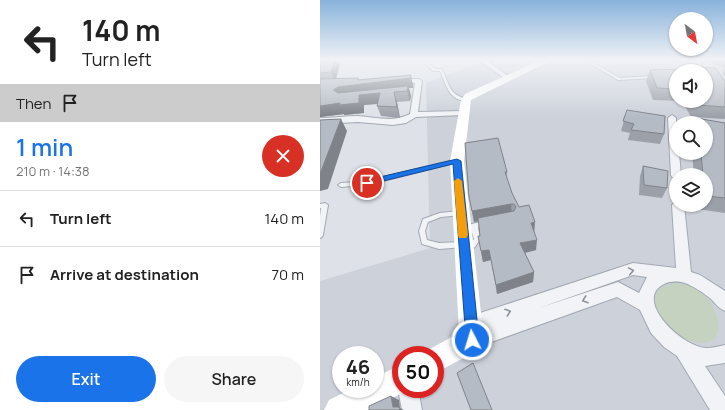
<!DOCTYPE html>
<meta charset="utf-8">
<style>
body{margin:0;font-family:Manrope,sans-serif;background:#f6f6f6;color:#222;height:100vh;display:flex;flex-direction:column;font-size:15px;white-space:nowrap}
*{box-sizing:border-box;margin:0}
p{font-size:13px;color:#767676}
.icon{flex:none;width:22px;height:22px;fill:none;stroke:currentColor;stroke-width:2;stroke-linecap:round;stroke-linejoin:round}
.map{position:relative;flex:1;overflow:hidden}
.panel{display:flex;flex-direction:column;background:#fff;width:320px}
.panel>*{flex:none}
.top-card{background:#fff;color:#222;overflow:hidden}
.needle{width:26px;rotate:148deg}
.fabs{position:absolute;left:349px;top:12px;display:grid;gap:8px}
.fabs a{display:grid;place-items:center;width:44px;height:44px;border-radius:50%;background:#fff;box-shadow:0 1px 3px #0004;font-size:20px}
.speed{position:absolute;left:12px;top:346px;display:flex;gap:8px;font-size:20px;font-weight:700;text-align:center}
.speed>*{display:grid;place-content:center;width:52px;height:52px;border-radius:50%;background:#fff;box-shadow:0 1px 3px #0004;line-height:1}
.speed small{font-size:10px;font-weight:400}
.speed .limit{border:6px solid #d22;background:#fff;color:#111}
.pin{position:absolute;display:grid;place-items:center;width:34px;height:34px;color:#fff;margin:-17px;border:2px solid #fff;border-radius:50%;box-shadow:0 1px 4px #0007}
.me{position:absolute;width:44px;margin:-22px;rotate:355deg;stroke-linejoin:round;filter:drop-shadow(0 0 3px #0008)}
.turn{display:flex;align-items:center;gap:14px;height:84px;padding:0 16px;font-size:18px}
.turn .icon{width:52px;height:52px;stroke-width:2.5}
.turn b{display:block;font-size:28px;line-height:34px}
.then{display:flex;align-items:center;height:38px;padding:0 16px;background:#0003;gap:8px;font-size:15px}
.round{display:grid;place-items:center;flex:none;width:42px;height:42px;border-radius:21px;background:#f6f6f6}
.head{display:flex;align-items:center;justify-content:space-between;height:68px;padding:0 16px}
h1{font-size:24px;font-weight:600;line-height:30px;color:#1a73e8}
.action{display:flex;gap:8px;margin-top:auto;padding:8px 16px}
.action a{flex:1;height:46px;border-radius:24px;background:#1a73e8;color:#fff;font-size:16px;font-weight:600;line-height:46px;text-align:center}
.action a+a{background:#f6f6f6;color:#222}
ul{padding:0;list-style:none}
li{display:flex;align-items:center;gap:12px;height:56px;padding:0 16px;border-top:1px solid #e0e0e0}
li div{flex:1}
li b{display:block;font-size:15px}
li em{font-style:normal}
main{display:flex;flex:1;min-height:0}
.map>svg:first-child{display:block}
.built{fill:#ccd1da;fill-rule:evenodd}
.green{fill:#c4d2bf}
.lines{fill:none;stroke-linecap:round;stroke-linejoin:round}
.service-casing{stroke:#a3a9b2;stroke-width:2}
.minor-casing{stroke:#a3a9b2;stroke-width:2}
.service{fill:#f1f3f6;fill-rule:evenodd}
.minor{fill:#f1f3f6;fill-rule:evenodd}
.secondary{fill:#fff;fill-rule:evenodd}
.wall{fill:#9ca1a9;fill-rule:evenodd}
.shaded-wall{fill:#7f8389}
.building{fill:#b5bbc4;stroke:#7f8389}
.oneway{stroke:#8c929a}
.route{fill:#1a73e8;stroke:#114b97}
.slow{fill:#f59e0b}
</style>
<main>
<section class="panel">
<div class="top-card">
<div class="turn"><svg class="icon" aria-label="left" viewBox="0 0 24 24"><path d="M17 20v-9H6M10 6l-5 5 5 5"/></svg><div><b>140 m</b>Turn left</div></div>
<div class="then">Then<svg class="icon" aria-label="arrive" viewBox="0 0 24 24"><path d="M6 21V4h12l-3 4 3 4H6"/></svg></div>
</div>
<div class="head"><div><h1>1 min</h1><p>210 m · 14:38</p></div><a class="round" style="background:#d93025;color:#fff"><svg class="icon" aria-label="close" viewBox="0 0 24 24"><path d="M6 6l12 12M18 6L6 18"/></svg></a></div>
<ul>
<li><svg class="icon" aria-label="left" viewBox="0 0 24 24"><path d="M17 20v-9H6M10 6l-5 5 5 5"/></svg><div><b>Turn left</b></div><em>140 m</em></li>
<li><svg class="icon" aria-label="arrive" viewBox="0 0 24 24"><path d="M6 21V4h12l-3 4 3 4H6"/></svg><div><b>Arrive at destination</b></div><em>70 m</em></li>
</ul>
<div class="action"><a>Exit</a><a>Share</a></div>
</section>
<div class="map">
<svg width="405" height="410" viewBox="0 0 405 410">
<rect width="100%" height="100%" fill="#dee2e8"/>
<path class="built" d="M164 60H405V410H0V281L110 248 106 83ZM356 71H386V101H356ZM356 123H386V153H356ZM356 175H386V205H356ZM21 355H55V389H21ZM81 355H115V389H81Z"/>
<path class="green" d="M354 283C364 284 372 286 380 291 393 300 405 327 394 339 390 342 384 343 379 343 349 339 312 291 354 283Z"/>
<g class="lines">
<g class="service-casing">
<path id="service" d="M101 60H104L115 69H122C130 85 128 94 147 99V101C128 100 127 86 120 71H113Z
M265 60H268L300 78 334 76 336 77 334 78 298 80Z
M377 60H379L384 71H380Z
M137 159 139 160V162L47 185 21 187 18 185 21 183 47 181Z
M5 203 8 205 3 235 2 237 0 238V216L1 208H0V204Z
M139 211H141L142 213 141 215 121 217 108 222 105 231 107 240 119 243 142 242 144 243 145 246 151 243 154 239 151 229 145 231 143 230 142 228 143 226 165 221H167L168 223 167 225 158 227 160 239 155 247 147 251 145 250 144 247 119 249 102 244 99 231 103 219 120 213Z"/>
</g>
<g class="minor-casing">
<path id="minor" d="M159 60H166L192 79 187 80Z
M77 79H99L102 81 98 112 143 111 147 113 143 115 96 117 86 123 73 125 38 122 0 124V118C13 118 25 116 38 116 56 117 73 123 90 114L95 83 75 82V80Z
M352 115 356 118V153H359L361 175H356V178L352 177 351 175 348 118Z
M356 201V205H364L371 272 380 275 405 291V311C398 308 396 304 391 299 384 293 373 286 365 283 357 281 351 281 344 284 312 300 363 348 387 348 393 348 399 346 405 345V363L385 366 405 396V410H390L357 356 344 347 331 333 320 310 297 297 152 349 146 346 143 340 146 334 150 332 145 330 143 324 145 318 151 316 313 263 356 268 352 205ZM313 275 327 277 319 293 298 282 219 308Z
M81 382V389H98L102 410H82L78 389Z"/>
</g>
<use href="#service" class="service"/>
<use href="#minor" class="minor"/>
<path class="secondary" d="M221 60H232L151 100 144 161 164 340 161 349 115 373V355H104L106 351 139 333 130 161 141 100 145 94Z
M81 365V389H90L49 410H4L9 400 31 389H55V377Z"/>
</g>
<path class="wall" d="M0 60 20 64 16 79 38 78 39 80 93 85V88H89L91 96 90 101 77 102 80 118 61 116 57 106 58 104 44 105V113L24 115V114L0 117Z
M386 60H405V68L386 61Z
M362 66 405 81V119L371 117 362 101 333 100 326 81 330 70 361 69ZM356 71 386 101H356Z
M405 68V76L402 74Z
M307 110 344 134 340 144 308 140 310 133 301 131Z
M376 118 405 123V213L377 209V205H386V175H374L372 153H386V123H374Z
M145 143 187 172V179L192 193 199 207 215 222 214 232 216 250 205 253 214 272 213 282 177 294 171 260 163 262 158 236H160L158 221 154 222 149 197Z
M323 166 347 188 342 198 319 195 320 176Z"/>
<path class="shaded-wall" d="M15 60H18L20 64 15 82 11 72Z
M91 75 93 85V88H89L91 96 90 101 87 91 88 88 23 97 13 90 18 87 38 80V78L41 84Z
M74 92 77 102 80 118 77 107Z
M60 93 64 103 44 105V113L24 115V114L0 117V106L39 95Z
M21 119 27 131 8 189 0 191V174Z
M191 204 192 215 154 222 152 211Z
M215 222 214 233 211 223Z
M217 240 216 250 200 254V243Z
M169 250 171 260 163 262 161 251Z
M214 272 213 282 177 294 176 285Z
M71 396 79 400 80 408 84 410H79L73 407Z"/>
<path class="building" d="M0 60H15L11 72 0 73Z
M362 66 395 68 405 81V107L377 105 375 101H386V71H356V89L337 88 330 70 362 69Z
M91 75 90 78 18 87 13 90 18 93 88 86 87 91 74 92 77 107 57 106 60 93 39 95V103L19 105 20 103 0 106V79L38 78V80Z
M307 110 345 116 344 134 311 130 314 124 303 121Z
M376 118 405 123V198L386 196V175H383L381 153H386V123H377Z
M21 119 0 174V120Z
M178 138 187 172H185L192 193 199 207 209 205 215 222 211 223 217 240 200 243 214 272 176 285 169 250 161 251 158 236H160L158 218 194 211 196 207 194 204H191L152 211 149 197 145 143Z
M323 166 348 171 347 188 324 185Z
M153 363 172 410H151L137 373Z
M71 396 73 407H79L80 410H49V406Z"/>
<defs><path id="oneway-chevron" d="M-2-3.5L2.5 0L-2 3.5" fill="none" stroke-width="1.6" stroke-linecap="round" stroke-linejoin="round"/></defs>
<g class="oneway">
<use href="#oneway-chevron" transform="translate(311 271) rotate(-10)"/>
<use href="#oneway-chevron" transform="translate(265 300) rotate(161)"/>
<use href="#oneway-chevron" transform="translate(188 312) rotate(-19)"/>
</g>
<linearGradient id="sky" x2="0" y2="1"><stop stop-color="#88b2db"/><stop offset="0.51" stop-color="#f0f2f5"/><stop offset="1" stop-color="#f0f2f5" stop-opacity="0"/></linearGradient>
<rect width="405" height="117" fill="url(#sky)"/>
<path class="route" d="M137 159 141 161 159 340 157 345 152 346 148 345 146 340 133 164 47 185 43 183 47 180Z"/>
<path class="slow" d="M138 178 142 181 148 235 146 238H139L138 235 134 181Z"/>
</svg>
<div class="fabs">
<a><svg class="needle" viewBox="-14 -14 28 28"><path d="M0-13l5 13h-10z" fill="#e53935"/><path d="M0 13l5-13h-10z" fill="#767676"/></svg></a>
<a><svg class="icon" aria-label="sound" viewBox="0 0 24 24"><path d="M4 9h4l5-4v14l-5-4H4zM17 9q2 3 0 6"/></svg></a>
<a><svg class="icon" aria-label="search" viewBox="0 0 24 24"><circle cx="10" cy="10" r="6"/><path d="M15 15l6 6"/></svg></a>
<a><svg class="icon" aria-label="layers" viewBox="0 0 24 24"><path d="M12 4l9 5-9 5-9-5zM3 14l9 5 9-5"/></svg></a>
</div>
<div class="speed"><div>46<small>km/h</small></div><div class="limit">50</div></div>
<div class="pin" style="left:47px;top:183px;background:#d93025"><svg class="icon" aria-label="arrive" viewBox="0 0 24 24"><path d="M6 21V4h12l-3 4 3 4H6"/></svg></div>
<svg class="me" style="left:152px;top:340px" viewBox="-20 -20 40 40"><circle r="17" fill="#1a73e8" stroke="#fff" stroke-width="3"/><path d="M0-11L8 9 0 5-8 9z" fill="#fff"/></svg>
</div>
</main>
